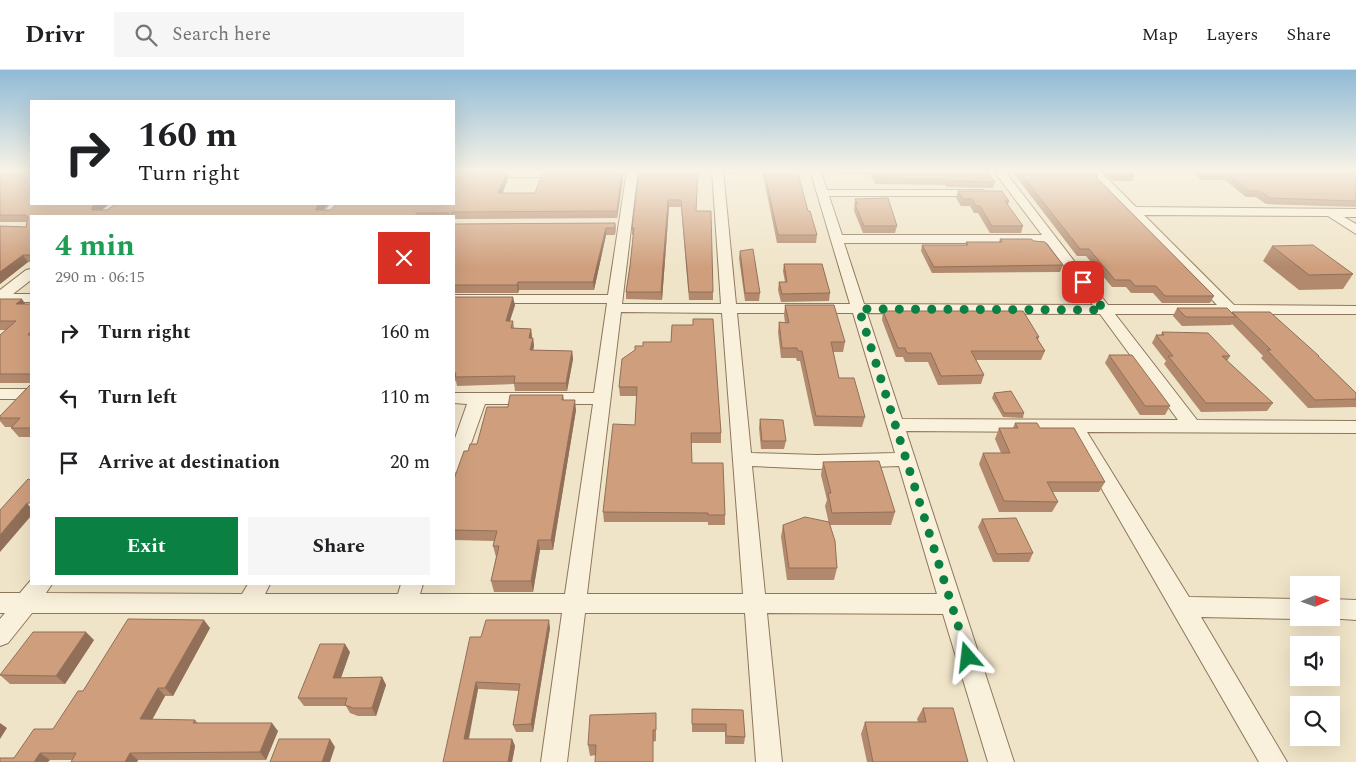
<!DOCTYPE html>
<meta charset="utf-8">
<style>
body{margin:0;font-family:Spectral,serif;background:#f6f6f6;color:#202124;height:100vh;display:flex;flex-direction:column;font-size:19px;white-space:nowrap}
*{box-sizing:border-box;margin:0}
p{font-size:16px;color:#757577}
.icon{flex:none;width:28px;height:28px;fill:none;stroke:currentColor;stroke-width:2;stroke-linecap:round;stroke-linejoin:round}
.map{position:relative;flex:1;overflow:hidden}
.side{position:absolute;left:30px;top:145px;width:425px;height:370px;display:flex;flex-direction:column;background:#fff;border-radius:0px;box-shadow:0 5px 20px #0002}
.side>*{flex:none}
.hud{position:absolute;left:30px;top:30px;width:425px;height:105px;border-radius:0px;box-shadow:0 5px 20px #0002;background:#fff;color:#202124;overflow:hidden}
.needle{width:32px;rotate:88deg}
.buttons{position:absolute;left:1290px;top:506px;display:grid;gap:10px}
.buttons a{display:grid;place-items:center;width:50px;height:50px;border-radius:0px;background:#fff;box-shadow:0 5px 20px #0002;font-size:25px}
.pin{position:absolute;display:grid;place-items:center;width:42px;height:42px;color:#fff;margin:-21px;border-radius:10px;box-shadow:0 2px 8px #0006}
.me{position:absolute;width:55px;margin:-28px;rotate:343deg;stroke-linejoin:round;filter:drop-shadow(0 0 4px #0008)}
.turn{display:flex;align-items:center;gap:18px;height:105px;padding:0 25px;font-size:22px}
.turn .icon{width:65px;height:65px;stroke-width:2.5}
.turn b{display:block;font-size:35px;line-height:42px}
.round{display:grid;place-items:center;flex:none;width:52px;height:52px;border-radius:0px;background:#f6f6f6}
.head{display:flex;align-items:center;justify-content:space-between;height:85px;padding:0 25px}
h1{font-size:30px;font-weight:700;line-height:38px;color:#1e9e55}
.primary-button{display:flex;gap:10px;margin-top:auto;padding:10px 25px}
.primary-button a{flex:1;height:58px;border-radius:0px;background:#0b8043;color:#fff;font-size:20px;font-weight:700;line-height:58px;text-align:center}
.primary-button a+a{background:#f6f6f6;color:#202124}
ul{padding:0;list-style:none}
li{display:flex;align-items:center;gap:15px;height:65px;padding:0 25px}
li div{flex:1}
li b{display:block;font-size:19px}
li em{font-style:normal}
header{display:flex;align-items:center;gap:30px;box-sizing:border-box;height:70px;padding:0 25px;background:#fff;border-bottom:1px solid #e0e0e0}
header strong{font-size:24px}
nav{display:flex;gap:28px;margin-inline-start:auto;font-size:18px}
.search{width:350px;height:45px;background:#f6f6f6;display:flex;align-items:center;gap:12px;box-sizing:border-box;padding:0 18px;border-radius:0px;color:#757577;font-size:19px}
.map>svg:first-child{display:block}
.lines{fill:none;stroke-linecap:round;stroke-linejoin:round}
.street-casing{stroke:#8d765c;stroke-width:2}
.street{fill:#faf1dc;fill-rule:evenodd}
.wall{fill:#b2896c}
.shaded-wall{fill:#916f58}
.building{fill:#cf9f7d;stroke:#916f58}
.route{stroke:#0b8043;stroke-width:9;stroke-dasharray:0 16.2}
</style>
<header>
<strong>Drivr</strong>
<div class="search"><svg class="icon" aria-label="search" viewBox="0 0 24 24"><circle cx="10" cy="10" r="6"/><path d="M15 15l6 6"/></svg>Search here</div>
<nav><a>Map</a><a>Layers</a><a>Share</a></nav>
</header>
<div class="map">
<svg width="1356" height="692" viewBox="0 0 1356 692">
<rect width="100%" height="100%" fill="#f0e4c8"/>
<g class="lines">
<g class="street-casing">
<path id="street" d="M627 100H638L622 234H721L712 100H723L736 234H850L810 100H820L827 120H982L988 123 982 126H829L842 165H1042L993 100H1004L1108 235H1217L1088 100H1099L1136 137 1356 139V147H1344L1356 154V164L1328 146 1144 145 1234 235 1356 236V244H1115L1197 350 1356 351V363L1087 362 1189 527 1299 529V548H1302L1299 549 1201 547 1287 692H1259L1069 362 906 361 1014 692H988L943 544 767 543 782 692H756L745 543H585L567 692H541L562 543H32L8 573 0 576V549L5 543H0V523H20L31 510V514H52L46 523 242 524 248 514H270L265 524H398L401 514H423L420 524H565L593 334H485L463 396 461 401 454 403V371L467 334 454 333V323H594L607 233H454V225H608ZM844 173H1047L1093 235 864 234ZM621 242 722 243 743 524H587ZM737 243H853L895 383 817 385 751 383ZM867 243 1100 244 1178 350 902 349ZM752 396 817 399 899 396 937 524H765Z
M454 101H566L572 104 566 107H454Z
M330 134H342L332 146H320Z
M31 199V210L13 224H31V232H0V220L26 200Z
M0 319H31V329H0Z
M1331 529 1356 530V550L1328 548H1331Z"/>
</g>
<use href="#street" class="street"/>
</g>
<path class="wall" d="M638 100H655V102L696 141 713 222V230H689L681 137H669L662 230 626 229V222L630 196 633 165H632V158L639 102Z
M762 100H797L808 141 817 165 816 173H777Z
M836 100H986L995 112 993 118 946 117 945 115 875 114 870 104H838Z
M1011 100H1093L1098 105 1097 108 1214 226 1210 233H1162L1153 223H1131L1126 217H1112L1086 186H1077Z
M1101 100H1129L1134 105 1132 111H1113Z
M1189 100H1356V137L1266 134 1256 127H1246L1225 110H1201Z
M0 101 31 134H109L101 140H107L116 134H328L322 140H331L507 102 508 109 502 123H535L622 102 623 109 617 148 454 149V146H31V192H28L0 214V156L26 157 27 152H0Z
M958 121 1009 131 1008 135 1023 156 1021 163H990L978 143H974L970 136H961L956 128Z
M855 129 897 156 895 163H863L854 141Z
M615 153 616 160 615 165H606L594 220H519L518 223H454V154Z
M1000 169 1034 171 1063 195 1060 202 932 203 921 181 922 175H966V172H999Z
M1272 176 1353 204 1343 219 1299 220 1263 191Z
M740 181 760 223 759 231H745L739 188Z
M784 194 830 223 829 231 781 232 778 220 779 212H785L783 201Z
M454 227 515 235 510 251H513L514 258 531 259 532 268H533L534 276 533 280 572 281 573 289 567 321H515L514 314 457 316 456 311H454Z
M0 229 25 234H31V313H0V265L6 260H0Z
M785 235 845 272 843 282H833L839 308 865 347 862 357 814 356 800 291H797L796 288H781L778 262 779 252 785 253 784 245Z
M1177 238 1231 242 1319 286V287L1356 323V337L1308 338 1261 288 1263 286 1232 254 1231 255 1182 256 1173 246Z
M883 241 1039 267 1038 270 1045 281 1041 290H976L984 305 981 314 938 315 928 292H905L903 287H896L882 250Z
M693 249 721 363V373H691L692 393 725 445V455H708V452H604L603 442 635 355 637 326H620L619 317 643 276 671 272 693 255Z
M1162 262 1230 286 1227 291 1273 333 1267 341 1201 342 1164 294 1166 291 1152 273 1156 265H1161Z
M1109 285 1170 336 1165 345H1140L1105 293Z
M31 314V367H19L11 358 12 357H5L0 351V346Z
M994 323 1024 343 1023 348 1003 347 992 328Z
M563 325 564 330 576 340 553 480H540L533 522H494L491 511 496 487 493 476 494 471 454 470V409L468 381 477 374 508 337Z
M760 349 786 371 784 379H761L759 358Z
M1015 353 1040 358 1105 412 1099 422H1053L1058 432 1052 442H999L979 394 983 383H1001L995 369 999 358H1013Z
M823 392 895 442 891 455H830L837 498 834 510H787L781 467 783 455 829 454 825 436 827 430 821 405Z
M982 449 1033 483 1029 492H993L978 457Z
M210 558 173 626H165L152 650H195L198 653 278 661 266 690H138L137 692H71L72 690H50L14 688 53 659 83 621Z
M550 558 533 662H516L513 655 519 621 478 619 469 669H512L515 676 512 692H443L481 567Z
M94 570 65 614H10L0 605Z
M350 582 341 608 382 607 386 615 376 646H358L350 643 346 636H304L298 628Z
M923 638 968 692H867L861 664 865 652H918L917 649Z
M692 639 743 640 745 667 744 674H725V662H692Z
M656 643V671L596 685 590 686 588 675Z"/>
<path class="shaded-wall" d="M731 100H758L731 104Z
M507 102 508 109 500 130 498 123Z
M622 102 623 109 617 148V141Z
M668 130 669 137 662 230 661 222Z
M96 134H109L96 145 92 140V137Z
M319 134H328L319 145 316 140V138Z
M606 158V165L594 220 593 212Z
M23 185 28 192 0 214V202Z
M518 212 519 220 518 223 517 215Z
M513 227 515 235 507 259 506 251Z
M22 229 28 238 16 234Z
M531 259 532 267 531 276 529 268Z
M533 268 534 276 531 289 530 280Z
M572 281 573 289 567 321 566 313Z
M575 330 576 340 553 480 551 470Z
M27 433 31 438V446L0 482V465Z
M538 470 540 480 533 522 531 511Z
M204 550 210 558 173 626 165 618Z
M549 550 550 558 533 662 531 654Z
M86 562 94 570 65 614 56 606Z
M345 574 350 582 338 616 333 608Z
M382 607 386 615 376 646 372 638Z
M476 612 478 619 467 676 464 669Z
M158 618 165 626 148 657 140 649Z
M0 653 7 658 0 669Z
M272 653 278 661 266 690 260 682Z
M330 669 335 677 330 692H322Z
M512 669 515 676 512 692H508Z
M40 683 50 690 48 692H34Z
M130 683 138 690 137 692H125Z"/>
<path class="building" d="M27 100H31V134H96L92 137V140H107L116 134H319L316 138V140H331L336 134H454V102H507L498 123H535L543 102H622L617 141 452 142 451 144V146H448L449 143H417L415 146H31V185H23L0 202V156L26 157 28 147 26 145H0V101H27Z
M639 100H655L654 102 698 101 696 141H711L713 222H689L681 130H668L661 222H626L630 196 634 158H632Z
M764 100H797L808 141H810L817 165H778Z
M872 100H986L995 112 948 111 946 109 876 108Z
M1018 100H1093L1098 105H1094L1214 226H1165L1156 216H1135L1130 210H1115L1089 179H1080Z
M1110 100H1129L1134 105H1115Z
M1199 100H1356V131L1270 128 1260 121H1250L1228 104H1204Z
M958 121H1002L1009 131H1005L1023 156H992L980 136H976L972 129H963Z
M888 128 897 156H864L855 134H858L855 129Z
M615 153V158H606L593 212H518L517 215H454V154Z
M1000 169H1031L1034 171 1045 172 1063 195 934 197 922 175H968L966 172H1002Z
M1313 175 1353 204 1309 205 1272 176Z
M753 179 760 223H745L740 181Z
M784 194H822L830 223 782 224 779 212H787Z
M454 227H513L506 251H513L511 258 531 259 529 268H533L530 280 572 281 566 313H514L515 306 455 307 456 303H454Z
M0 229H22L16 234H31V261L28 265H31V304H0V265L16 251H0Z
M785 235H834L845 272H831L839 308H854L865 347 816 346 802 281H798L797 278H782L779 252 789 253Z
M1177 238H1227L1236 247H1186Z
M883 241H1023L1039 267H1036L1045 281H971L984 305 941 306 931 283H907L905 278H898Z
M1232 242H1270L1319 286H1318L1356 323V329L1315 330 1267 280H1271Z
M693 249H713L721 363H691L692 393H723L725 445H708V443L603 442 613 354 635 355 637 317H619L622 289 635 280V276H643V272H671L672 255H693Z
M1162 262 1208 263 1230 286H1222L1273 333H1206L1168 286H1173L1156 265H1164Z
M1109 285H1132L1170 336H1145Z
M31 314V358H11L20 348H0V346Z
M1011 321 1024 343H1004L994 323Z
M510 325H563L562 330H575L551 470H538L531 511H491L499 476H493L497 461 454 460V409L464 381H468L470 374H477L487 337H508Z
M760 349 783 350 786 371H762Z
M1015 353H1037L1040 358H1074L1105 412H1047L1058 432 1004 431 983 383H1010L999 358H1018Z
M879 391 895 442 832 443 828 423H831L823 392Z
M28 409 31 410V433H27L0 465V440Z
M805 447 829 452 835 471 837 498H789L783 455Z
M1016 448 1033 483 997 484 982 449Z
M128 549 204 550 165 618H158L140 649 195 650 193 653H272L260 682 130 683 125 692H71L76 683H40L34 692H0V688H14L34 659H53L78 621H83Z
M486 550H549L531 654 513 655 520 614 476 612 464 669H512L508 692H443L470 567H481Z
M33 562H86L56 606 0 605Z
M320 574H345L333 608 382 607 372 638H353L345 635 347 628H298Z
M923 638H953L968 692H873L865 652H926Z
M692 639 743 640 745 667 726 666V654H692Z
M656 643V660H653V692H595L596 675H588L590 645Z
M279 669H330L322 692H270Z"/>
<linearGradient id="sky" x2="0" y2="1"><stop stop-color="#8fbad6"/><stop offset="0.51" stop-color="#f8f3e6"/><stop offset="1" stop-color="#f8f3e6" stop-opacity="0"/></linearGradient>
<rect width="1356" height="197" fill="url(#sky)"/>
<g class="lines">
<path class="route" d="M968 587 859 239 1104 240 1083 212"/>
</g>
</svg>
<div class="buttons">
<a><svg class="needle" viewBox="-14 -14 28 28"><path d="M0-13l5 13h-10z" fill="#e53935"/><path d="M0 13l5-13h-10z" fill="#757577"/></svg></a>
<a><svg class="icon" aria-label="sound" viewBox="0 0 24 24"><path d="M4 9h4l5-4v14l-5-4H4zM17 9q2 3 0 6"/></svg></a>
<a><svg class="icon" aria-label="search" viewBox="0 0 24 24"><circle cx="10" cy="10" r="6"/><path d="M15 15l6 6"/></svg></a>
</div>
<div class="pin" style="left:1083px;top:212px;background:#d93025"><svg class="icon" aria-label="arrive" viewBox="0 0 24 24"><path d="M6 21V4h12l-3 4 3 4H6"/></svg></div>
<svg class="me" style="left:968px;top:587px" viewBox="-20 -20 40 40"><path d="M0-17L14 15 0 8-14 15z" fill="#0b8043" stroke="#fff" stroke-width="4"/></svg>
<div class="hud">
<div class="turn"><svg class="icon" aria-label="right" viewBox="0 0 24 24"><path d="M7 20v-9h11M14 6l5 5-5 5"/></svg><div><b>160 m</b>Turn right</div></div>
</div>
<section class="side">
<div class="head"><div><h1>4 min</h1><p>290 m · 06:15</p></div><a class="round" style="background:#d93025;color:#fff"><svg class="icon" aria-label="close" viewBox="0 0 24 24"><path d="M6 6l12 12M18 6L6 18"/></svg></a></div>
<ul>
<li><svg class="icon" aria-label="right" viewBox="0 0 24 24"><path d="M7 20v-9h11M14 6l5 5-5 5"/></svg><div><b>Turn right</b></div><em>160 m</em></li>
<li><svg class="icon" aria-label="left" viewBox="0 0 24 24"><path d="M17 20v-9H6M10 6l-5 5 5 5"/></svg><div><b>Turn left</b></div><em>110 m</em></li>
<li><svg class="icon" aria-label="arrive" viewBox="0 0 24 24"><path d="M6 21V4h12l-3 4 3 4H6"/></svg><div><b>Arrive at destination</b></div><em>20 m</em></li>
</ul>
<div class="primary-button"><a>Exit</a><a>Share</a></div>
</section>
</div>
